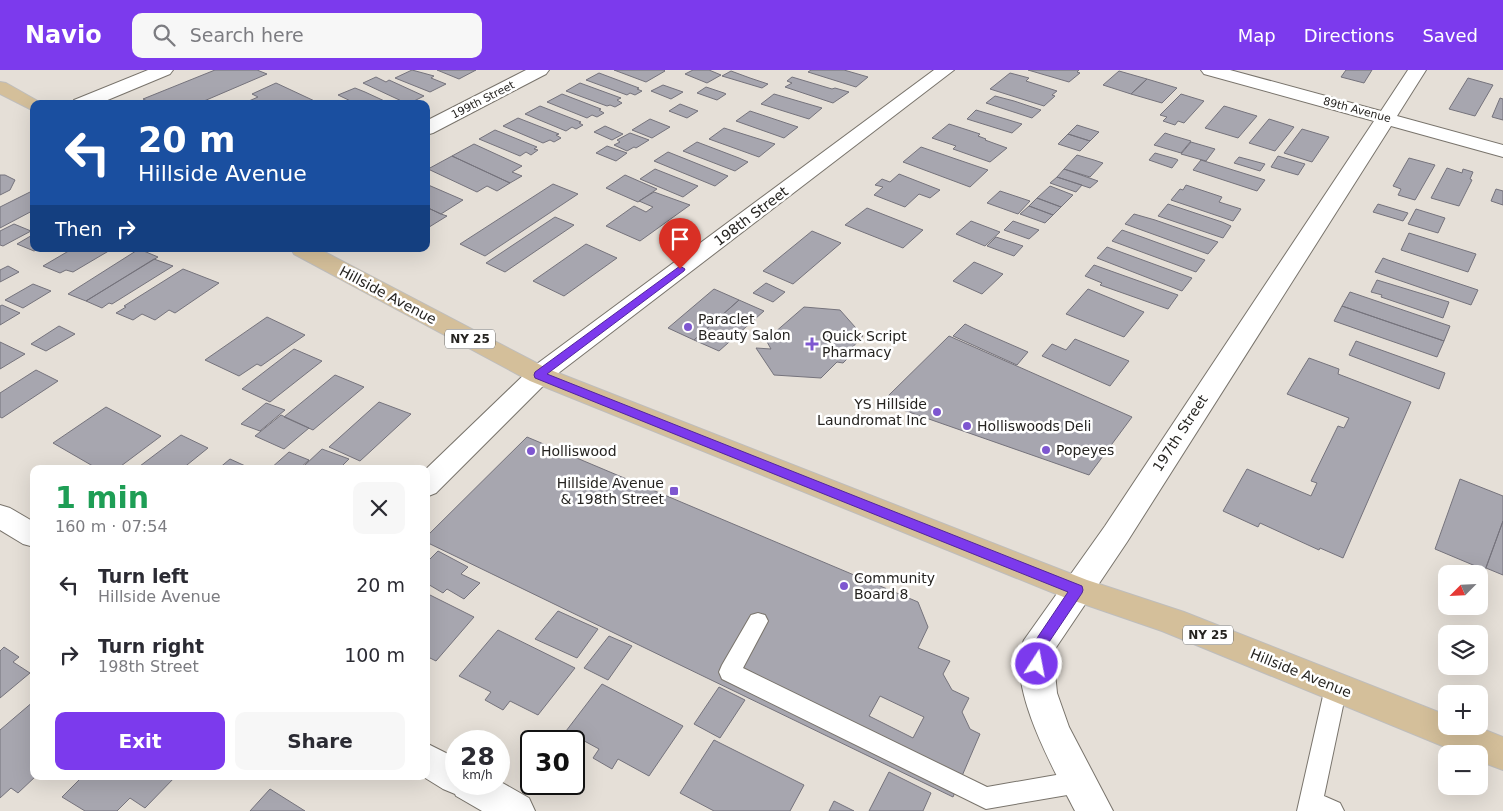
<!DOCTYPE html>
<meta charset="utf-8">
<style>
body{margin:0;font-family:"DejaVu Sans",sans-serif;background:#f7f7f7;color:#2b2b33;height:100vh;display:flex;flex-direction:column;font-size:19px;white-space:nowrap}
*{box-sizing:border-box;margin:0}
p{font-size:16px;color:#7c7c81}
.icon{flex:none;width:28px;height:28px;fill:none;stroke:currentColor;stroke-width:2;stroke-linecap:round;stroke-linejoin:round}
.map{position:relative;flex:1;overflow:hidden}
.side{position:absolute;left:30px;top:395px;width:400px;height:315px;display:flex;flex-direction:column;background:#fff;border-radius:10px;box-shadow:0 5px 20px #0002}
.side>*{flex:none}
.top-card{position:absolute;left:30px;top:30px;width:400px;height:152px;border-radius:10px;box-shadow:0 5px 20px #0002;background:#1a4fa0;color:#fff;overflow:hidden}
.needle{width:32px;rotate:246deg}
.tools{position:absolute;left:1438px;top:495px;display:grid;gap:10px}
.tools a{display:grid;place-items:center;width:50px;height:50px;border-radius:10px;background:#fff;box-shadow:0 5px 20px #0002;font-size:25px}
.speed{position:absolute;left:445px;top:660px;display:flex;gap:10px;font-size:25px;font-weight:700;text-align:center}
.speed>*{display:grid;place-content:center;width:65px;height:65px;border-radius:50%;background:#fff;box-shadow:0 5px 20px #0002;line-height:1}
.speed small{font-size:12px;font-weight:400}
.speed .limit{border:2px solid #111;border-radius:8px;background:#fff;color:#111}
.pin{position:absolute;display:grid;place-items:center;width:42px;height:42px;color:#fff;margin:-51px -21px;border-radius:50% 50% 50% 0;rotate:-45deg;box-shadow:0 0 5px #0007}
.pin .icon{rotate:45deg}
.me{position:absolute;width:55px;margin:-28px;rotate:11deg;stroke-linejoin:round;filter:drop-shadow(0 0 4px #0008)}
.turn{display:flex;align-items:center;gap:18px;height:105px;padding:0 25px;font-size:22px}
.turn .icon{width:65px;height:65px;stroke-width:2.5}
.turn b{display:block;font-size:35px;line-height:42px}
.then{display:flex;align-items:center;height:48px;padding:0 25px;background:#0003;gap:10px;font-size:19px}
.round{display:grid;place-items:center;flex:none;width:52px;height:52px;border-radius:10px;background:#f7f7f7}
.headline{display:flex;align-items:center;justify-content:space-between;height:85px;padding:0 25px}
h1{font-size:30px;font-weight:700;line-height:38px;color:#1e9e55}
.button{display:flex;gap:10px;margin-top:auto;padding:10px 25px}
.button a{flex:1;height:58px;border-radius:10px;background:#7c3aed;color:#fff;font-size:20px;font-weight:700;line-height:58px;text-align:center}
.button a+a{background:#f7f7f7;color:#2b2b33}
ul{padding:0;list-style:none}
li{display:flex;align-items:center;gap:15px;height:70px;padding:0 25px}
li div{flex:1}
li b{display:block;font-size:19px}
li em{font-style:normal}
header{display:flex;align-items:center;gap:30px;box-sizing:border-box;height:70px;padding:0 25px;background:#7c3aed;color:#fff}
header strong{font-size:24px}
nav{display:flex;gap:28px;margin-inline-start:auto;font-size:18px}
.search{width:350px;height:45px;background:#f7f7f7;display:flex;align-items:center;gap:12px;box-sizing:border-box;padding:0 18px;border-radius:10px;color:#7c7c81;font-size:19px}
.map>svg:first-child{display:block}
.building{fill:#a7a6af;stroke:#75737c;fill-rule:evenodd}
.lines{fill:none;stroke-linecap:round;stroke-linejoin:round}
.lane-casing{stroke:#79746c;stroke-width:2}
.street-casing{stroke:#79746c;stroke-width:2}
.primary-casing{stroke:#bebdbc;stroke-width:2}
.lane{fill:#fff;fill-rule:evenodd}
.street{fill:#fff;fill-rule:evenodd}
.primary{fill:#d4bf9a;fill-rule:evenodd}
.route{fill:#7c3aed;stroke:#51269a}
.poi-dot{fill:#7e57d0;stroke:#fff;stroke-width:2}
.labels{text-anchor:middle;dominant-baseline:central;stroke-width:5;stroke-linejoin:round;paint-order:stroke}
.far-street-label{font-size:11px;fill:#262421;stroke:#fff}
.shield{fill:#fff;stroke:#676664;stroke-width:1}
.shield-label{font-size:12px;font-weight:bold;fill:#262421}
.street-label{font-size:14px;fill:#262421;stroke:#fff}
.poi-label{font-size:14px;fill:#262421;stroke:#fff;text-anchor:start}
</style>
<header>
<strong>Navio</strong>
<div class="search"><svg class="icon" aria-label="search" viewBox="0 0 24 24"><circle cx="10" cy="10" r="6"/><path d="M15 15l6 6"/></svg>Search here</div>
<nav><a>Map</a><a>Directions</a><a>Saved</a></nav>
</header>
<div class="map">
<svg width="1503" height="741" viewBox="0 0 1503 741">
<rect width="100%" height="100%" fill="#e5dfd7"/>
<path class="building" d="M215 0H257L267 4 197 34H153L143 29Z
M412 0 434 6 431 8 446 14 430 22 395 8Z
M437 0H476L459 9Z
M614 0H664L665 1 646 12Z
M693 0H709L721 5 707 13 685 4Z
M811 0H844L868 7 856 17 808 2Z
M1028 0H1079L1077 2 1080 3 1069 12Z
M1346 0H1372L1364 13 1341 7Z
M731 1 750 8 768 14 762 18 722 6Z
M1119 1 1147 9 1131 24 1103 15Z
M599 3 639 18 637 19 642 21 635 25 630 23 627 25 586 10Z
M1010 3 1029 8 1026 11 1057 21 1052 25 1055 26 1044 36 990 19Z
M376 7 386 12 389 10 424 26 408 34 363 13Z
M792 7 832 19 835 18 849 22 833 33 785 17 792 13 787 11Z
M1468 8 1493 15 1475 46 1449 39Z
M1147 9 1177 18 1162 33 1131 24Z
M276 13 321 34H242L258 27 252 24Z
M580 13 621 28 617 30 622 33 615 37 610 35 607 36 566 21Z
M663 15 683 22 671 29 651 21Z
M706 17 724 23 726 24 717 30 697 23Z
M355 18 365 22 391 34H357L338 25Z
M562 24 601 39 599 40 604 43 597 47 592 45 587 48 547 32Z
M774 24 822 38 809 49 761 34Z
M1181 24 1204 31 1184 53 1178 51 1175 55 1163 51 1167 47 1160 45Z
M995 26 1014 31 1041 40 1032 48 986 33Z
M1500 28 1503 29V50L1492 47Z
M680 34 698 41 687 48 669 41Z
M540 36 581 52 579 53 583 55 576 59 572 57 566 61 525 44Z
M1224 36 1257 46 1238 68 1205 58Z
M976 40 1022 54 1012 63 967 49Z
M750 41 798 57 784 68 736 51Z
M518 48 559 64 556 65 561 68 554 72 550 70 543 73 503 56Z
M650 49 670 57 652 68 632 60Z
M1269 49 1294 57 1275 81 1249 73Z
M949 54 980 64 978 66 986 69 985 70 1007 78 990 92 953 79 956 76 932 68Z
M1077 55 1099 62 1090 71 1068 64Z
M605 56 623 64 612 70 594 62Z
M724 58 775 74 759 87 709 69Z
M1302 59 1329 67 1312 92 1284 83Z
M495 60 537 77 534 79 538 80 531 85 526 82 520 86 479 69Z
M630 63 649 70 636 78 634 77 627 81 614 75 620 72 617 70Z
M1165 63 1174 66 1191 71 1181 83 1154 75Z
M1068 64 1090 71 1080 81 1058 74Z
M697 72 739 88 748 92 735 101 683 81Z
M1191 72 1215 79 1206 91 1181 84Z
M474 74 522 96 512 102 522 106 510 113 452 86Z
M607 76 627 83 616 91 596 83Z
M921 77 988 100 970 117 903 92Z
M668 82 728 106 715 116 654 91Z
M1155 83 1176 89 1178 90 1172 98 1149 90Z
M1077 85 1094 90 1103 93 1090 107 1064 99Z
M452 86 510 113 497 121 487 116 477 122 428 99Z
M1278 86 1305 94 1298 105 1271 97Z
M1239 87 1265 94 1260 101 1234 93Z
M1409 88 1435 95 1415 130 1398 125 1401 119 1393 116Z
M1201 90 1265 110 1257 121 1193 100Z
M1447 98 1462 103 1463 99 1473 102 1470 109 1472 110 1459 136 1431 128Z
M655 99 698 116 683 127 640 109Z
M1064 99 1098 111 1090 118 1057 107Z
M899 104 940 120 930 128 919 124 905 137 874 125 883 117 875 115 882 109 890 112Z
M0 105H5L15 110 10 120 0 125Z
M625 105 657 119 638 132 606 118Z
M1057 107 1082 115 1076 122 1050 113Z
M426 114 463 130 441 144 426 137Z
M553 114 578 124 485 186 460 174Z
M1186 115 1222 127 1219 132 1241 139 1233 151 1171 130 1180 119 1183 120Z
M1050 116 1073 125 1061 137 1037 128Z
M1496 119 1503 121V135L1491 131Z
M34 120V140L0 158V137Z
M1000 121 1030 131 1018 144 987 133Z
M654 122 690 135 640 171 606 156 634 136 646 142 653 137 639 131Z
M1037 128 1061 137 1053 145 1029 136Z
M1168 134 1222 152 1231 156 1223 168 1158 146Z
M1378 134 1408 143 1403 151 1373 142Z
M1029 136 1053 145 1045 153 1020 144Z
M426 137 441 144 447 146 426 159Z
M867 138 923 160 903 178 845 155Z
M1416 139 1445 148 1438 163 1408 154Z
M1134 144 1155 150 1218 172 1208 184 1125 154Z
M555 147 574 155 505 202 486 193Z
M971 151 1000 162 985 176 956 164Z
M1013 151 1039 160 1029 169 1004 160Z
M14 154 31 161 3 176 0 175V161Z
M1122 160 1142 167 1205 190 1196 202 1112 171Z
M812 161 841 173 793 214 763 201Z
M1409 163 1476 184 1468 202 1401 180Z
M34 164V179H48L43 181 38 179 34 181 17 174Z
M996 167 1023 176 1014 186 987 176Z
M586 174 617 188 564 226 533 211Z
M1107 177 1192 208 1182 221 1097 188Z
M72 179H112L73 202 66 200 60 203 43 196Z
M139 179 158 187 86 231 68 224Z
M1383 188 1388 190 1478 220 1471 235 1375 202Z
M154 189 173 196 112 234 109 233 102 238 86 231Z
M974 192 1003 204 982 224 953 211Z
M1094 195 1178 225 1168 239 1100 215 1102 213 1085 206Z
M8 196 19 202 0 212V200Z
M183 199 219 213 175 243 169 240 155 250 142 244 133 250 116 243 126 237 124 236Z
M1377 210 1449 232 1443 248 1381 227 1382 225 1371 222Z
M766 213 785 222 773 232 753 223Z
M33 214 51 221 23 238 5 230Z
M714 219 739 230 694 270 668 258Z
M1088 219 1144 242 1124 267 1066 244Z
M1350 222 1450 256 1444 271 1342 236Z
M739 230 764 241 719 281 694 270Z
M2 235 20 243 0 255V236Z
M1342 236 1444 271 1437 287 1334 251Z
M804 237 840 240 863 266 846 284 848 288 843 293 837 292 821 308 774 305 756 278 771 279 766 270Z
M267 247 305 265 261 296 257 294 239 306 205 290Z
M965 254 973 258 1028 282 1017 295 953 266Z
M59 256 75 264 46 281 31 274Z
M949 266 1132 347 1089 405 886 334 889 325Z
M1075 269 1129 291 1110 316 1042 286 1052 274 1066 280Z
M1356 271 1445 303 1439 319 1349 285Z
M0 272 25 284 0 299Z
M294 279 322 291 270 332 242 319Z
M1309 288 1339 299 1338 304 1411 332 1343 488 1320 478 1319 480 1260 453 1258 457 1223 441 1247 399 1311 426 1317 413 1311 411 1338 356 1344 358 1349 348 1287 324Z
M36 300 58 311 2 348 0 347V323Z
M335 305 364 317 313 360 284 347Z
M379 332 411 344 360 391 329 377Z
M266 333 285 340 260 361 241 354Z
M106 337 161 366 117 399H98L53 373Z
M281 345 309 358 284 379 255 366Z
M181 365 208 378 182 399H136Z
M527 367 918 532 928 557 918 578 950 591 943 604 952 620 969 628 962 642 970 659 980 664 953 727 426 472V467ZM880 626 924 647 913 668 869 646Z
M322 379 349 389 339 399H314L305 395Z
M289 382 309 390 299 399H270Z
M230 389 252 399H218Z
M1460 409 1503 426V451L1485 500 1435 479Z
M1503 451V505L1486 498Z
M438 481 468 497 461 504 480 513 464 529 447 519 443 523 426 513V493Z
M426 523 474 547 436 591 426 586Z
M558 541 598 559 577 588 535 569Z
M498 560 575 598 538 645 510 631 503 640 485 630 491 622 459 606Z
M609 566 632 576 608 610 584 598Z
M4 577 19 587 13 592 30 603 0 628V581Z
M602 614 683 656 649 706 618 689 612 699 593 688 599 679 566 661Z
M719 617 745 630 720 668 694 654Z
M34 631V706H36L18 723 11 718 0 728V660Z
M714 670 804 715 790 741H714L680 723Z
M889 702 931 723 923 741H869Z
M83 706H176L145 738 130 728 117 741H85L62 727Z
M270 719 305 741H250Z
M834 731 854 741H829Z"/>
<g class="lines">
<g class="lane-casing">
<path id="lane" d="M758 543 765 545 768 551 743 598 987 717 1079 701 1087 704 1091 712 1087 720 1079 723 986 739 722 609 719 602 722 595 751 545Z
M1336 608 1344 610 1347 617 1324 726 1340 733 1344 741H1297L1325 617 1328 610Z"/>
</g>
<g class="street-casing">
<path id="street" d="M148 0H173L170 4 98 34H72L74 30Z
M526 0H549L546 4 433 63 426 65V51Z
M934 0H954L548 311 436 423 426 427V399L530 299Z
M1201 0H1230L1381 41 1408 0H1426L1397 46 1503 75V87L1391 56 1127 472 1053 582 1057 623 1069 657 1113 741H1075C1055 702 1004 613 1024 570L1105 456 1374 51 1204 4Z
M0 435 10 438 34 452V477L23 474 0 460Z
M426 673 456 688V714H499V711L529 728 535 741H482L456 726 455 724 443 719 422 706H426Z"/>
</g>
<g class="primary-casing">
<path id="primary" d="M0 12 6 13 43 34H34V41L0 24Z
M291 179H319L548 299 1087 510 1184 542 1446 645V656H1475L1503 667V700L1479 691V684H1462L1162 561 1066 528 530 311 294 184Z"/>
</g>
<use href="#lane" class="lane"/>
<use href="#street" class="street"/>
<use href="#primary" class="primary"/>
</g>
<path class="route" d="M680 196 685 199 684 201 547 304 1082 516 1083 520 1082 523 1043 581 1044 594 1042 599 1037 600 1033 599 1029 580 1068 522 535 308 534 305 535 302Z"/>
<g class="poi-dot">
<circle cx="688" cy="257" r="5"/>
<path d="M809.5 266.5h5v5h5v5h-5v5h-5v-5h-5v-5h5z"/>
<circle cx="937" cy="342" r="5"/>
<circle cx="967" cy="356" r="5"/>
<circle cx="1046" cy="380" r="5"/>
<circle cx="531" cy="381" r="5"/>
<rect x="669" y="416" width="10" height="10" rx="2.5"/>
<circle cx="844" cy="516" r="5"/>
</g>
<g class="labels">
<g class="far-street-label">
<text transform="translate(483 30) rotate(-27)">199th Street</text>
<text transform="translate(1357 40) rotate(15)">89th Avenue</text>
</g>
<g class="shield">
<rect x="445" y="259.5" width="50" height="19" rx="4"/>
<rect x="1183" y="555.5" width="50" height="19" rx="4"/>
</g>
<g class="shield-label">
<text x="470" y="269">NY 25</text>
<text x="1208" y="565">NY 25</text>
</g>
<g class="street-label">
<text transform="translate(751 146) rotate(-37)">198th Street</text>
<text transform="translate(388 225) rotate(28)">Hillside Avenue</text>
<text transform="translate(1180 363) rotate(-57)">197th Street</text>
<text transform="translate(1301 603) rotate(22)">Hillside Avenue</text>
</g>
<g class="poi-label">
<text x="698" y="249">Paraclet<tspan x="698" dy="16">Beauty Salon</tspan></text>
<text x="822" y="266">Quick Script<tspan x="822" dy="16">Pharmacy</tspan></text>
<text x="927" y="334" text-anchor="end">YS Hillside<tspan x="927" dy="16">Laundromat Inc</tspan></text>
<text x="977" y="356">Holliswoods Deli</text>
<text x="1056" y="380">Popeyes</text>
<text x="541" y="381">Holliswood</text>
<text x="664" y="413" text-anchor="end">Hillside Avenue<tspan x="664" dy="16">&amp; 198th Street</tspan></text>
<text x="854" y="508">Community<tspan x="854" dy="16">Board 8</tspan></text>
</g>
</g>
</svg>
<div class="tools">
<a><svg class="needle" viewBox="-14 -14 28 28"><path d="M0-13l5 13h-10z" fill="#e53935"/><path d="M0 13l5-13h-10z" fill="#7c7c81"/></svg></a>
<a><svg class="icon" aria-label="layers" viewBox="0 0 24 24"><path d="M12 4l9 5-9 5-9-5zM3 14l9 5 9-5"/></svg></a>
<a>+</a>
<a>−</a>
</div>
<div class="speed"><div>28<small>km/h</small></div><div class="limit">30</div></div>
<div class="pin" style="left:680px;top:199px;background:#d93025"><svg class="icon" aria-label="arrive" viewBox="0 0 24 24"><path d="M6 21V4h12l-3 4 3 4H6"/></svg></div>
<svg class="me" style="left:1037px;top:594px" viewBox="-20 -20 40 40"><circle r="17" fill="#7c3aed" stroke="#fff" stroke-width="3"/><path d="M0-11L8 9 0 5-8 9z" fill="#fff"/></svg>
<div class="top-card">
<div class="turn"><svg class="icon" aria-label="left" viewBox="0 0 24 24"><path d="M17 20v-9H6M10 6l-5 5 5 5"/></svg><div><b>20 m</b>Hillside Avenue</div></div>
<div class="then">Then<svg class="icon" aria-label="right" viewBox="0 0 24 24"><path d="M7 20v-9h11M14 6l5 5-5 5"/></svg></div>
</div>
<section class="side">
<div class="headline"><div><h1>1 min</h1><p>160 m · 07:54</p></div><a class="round"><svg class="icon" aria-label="close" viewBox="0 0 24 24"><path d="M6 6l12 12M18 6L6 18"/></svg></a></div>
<ul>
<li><svg class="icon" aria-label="left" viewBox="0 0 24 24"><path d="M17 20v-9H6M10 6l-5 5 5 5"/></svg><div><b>Turn left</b><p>Hillside Avenue</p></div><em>20 m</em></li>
<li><svg class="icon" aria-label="right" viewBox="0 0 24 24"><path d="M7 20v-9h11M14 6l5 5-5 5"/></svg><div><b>Turn right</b><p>198th Street</p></div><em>100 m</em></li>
</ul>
<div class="button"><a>Exit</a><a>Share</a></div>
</section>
</div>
